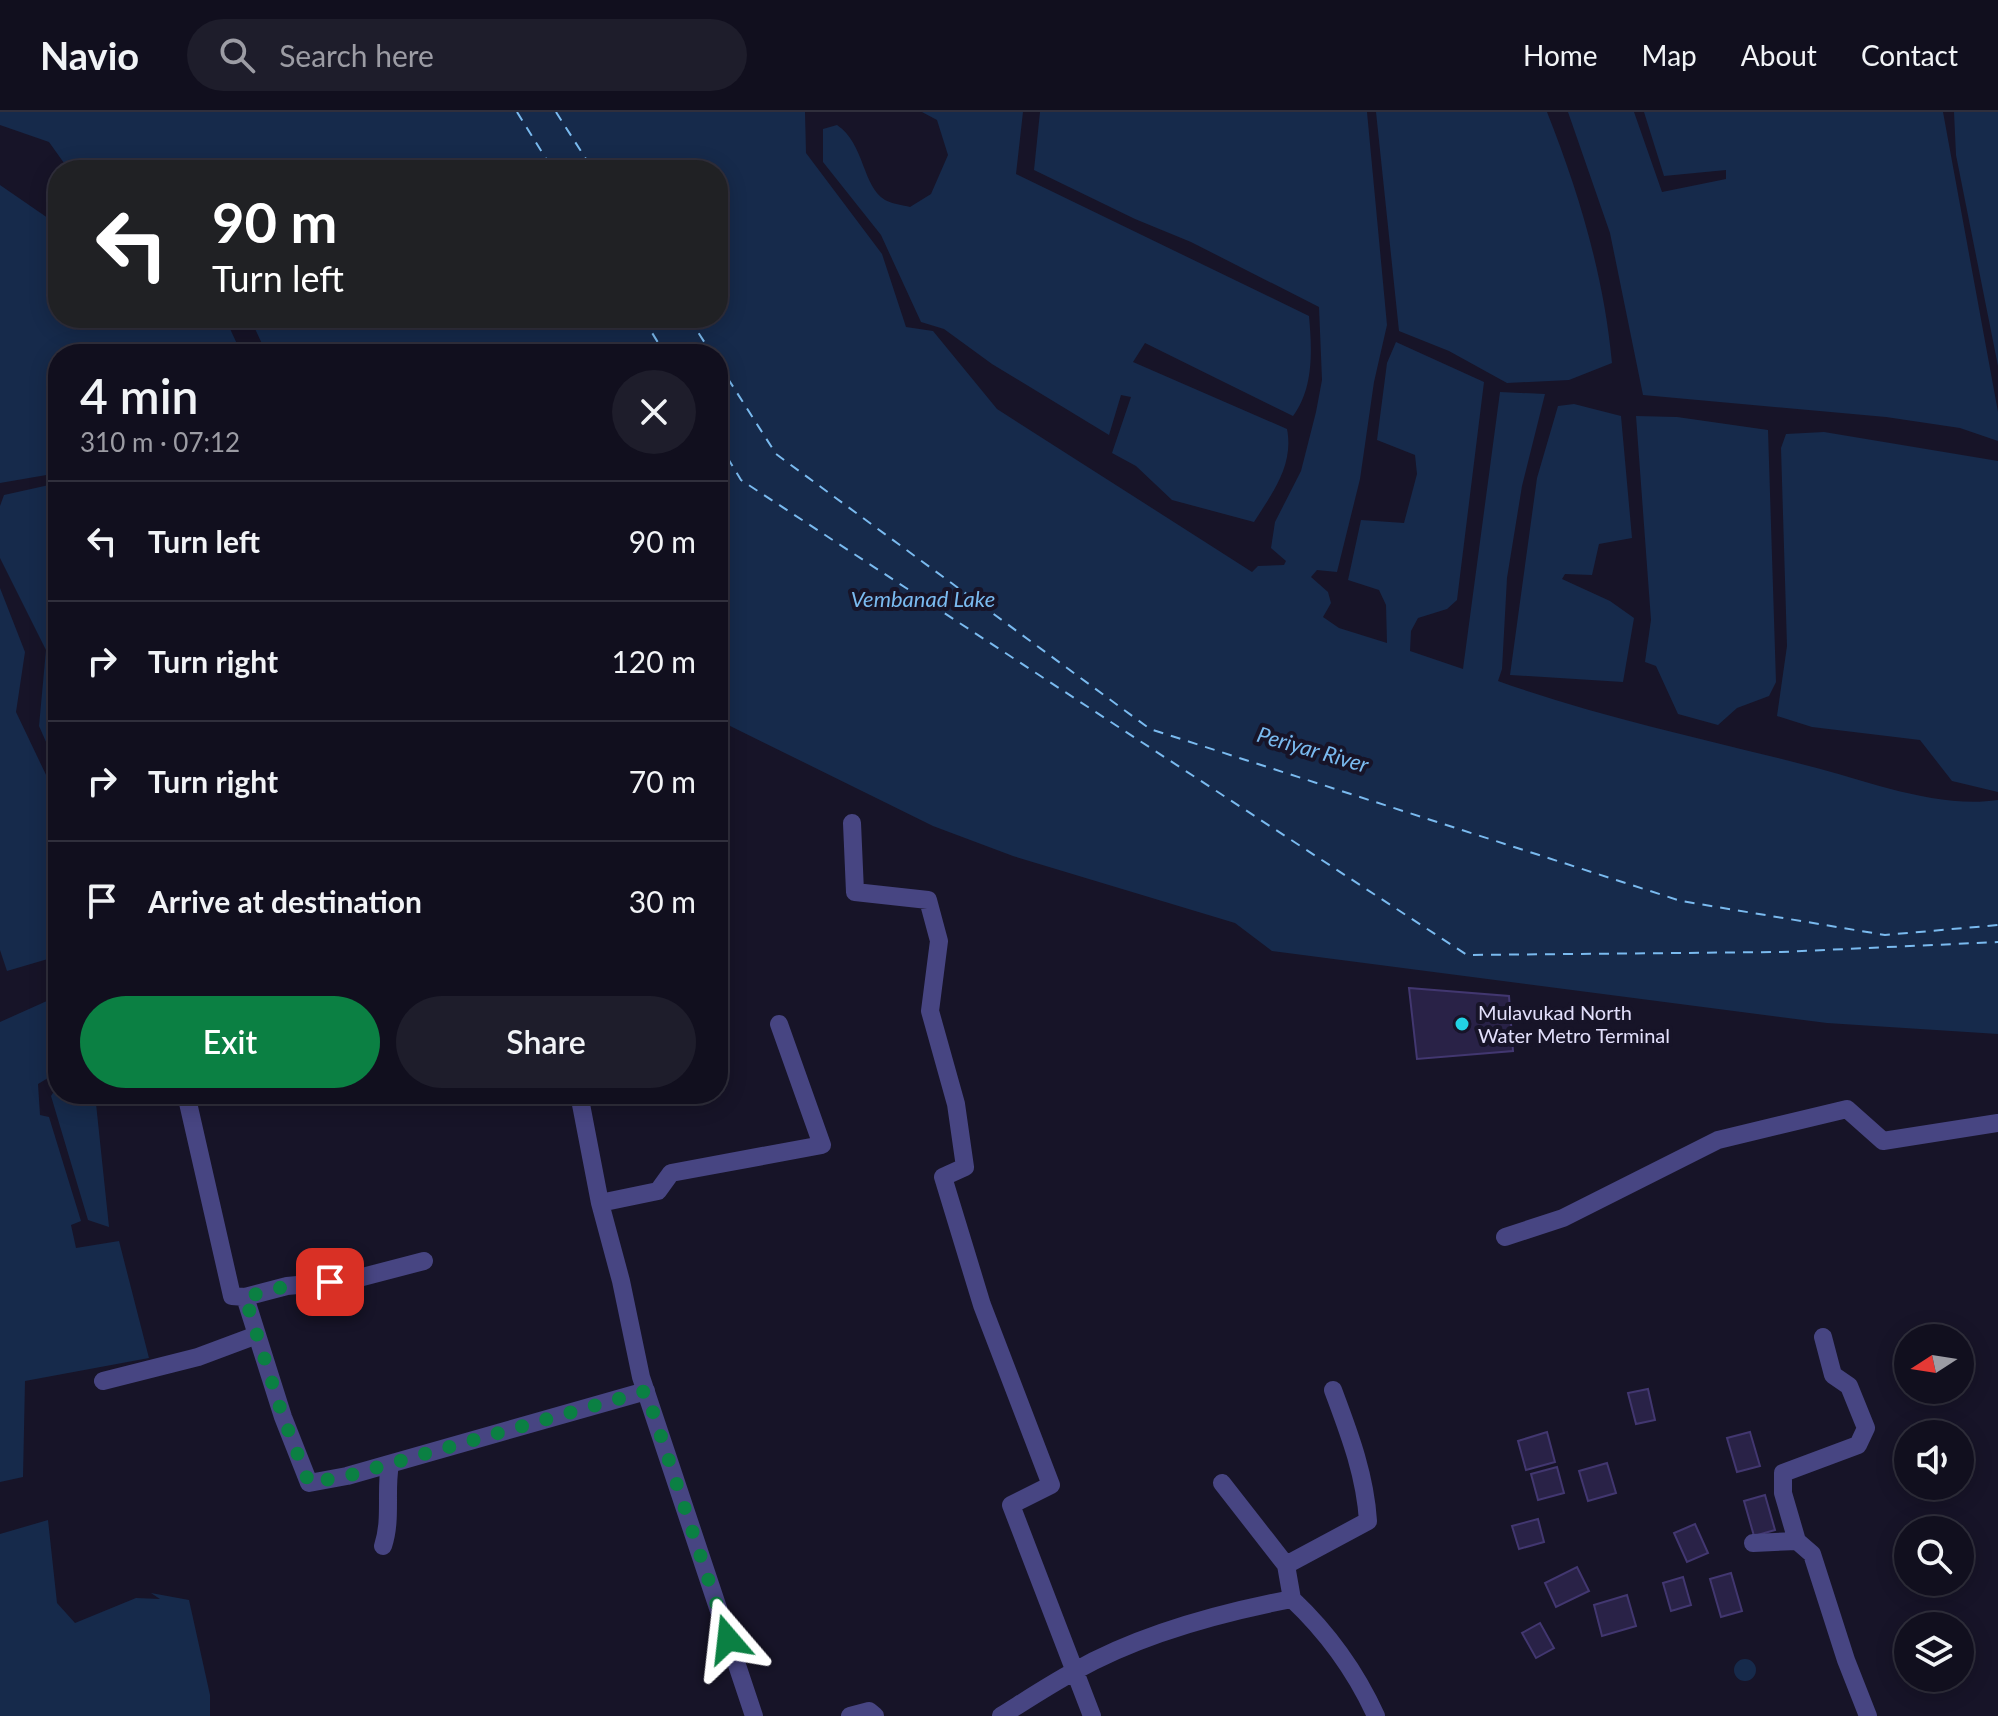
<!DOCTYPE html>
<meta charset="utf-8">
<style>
body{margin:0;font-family:Lato,sans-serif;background:#1e1d2b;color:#f1f3f6;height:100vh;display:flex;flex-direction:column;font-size:30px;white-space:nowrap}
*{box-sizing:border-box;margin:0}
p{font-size:26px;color:#9c9ca4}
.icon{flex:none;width:44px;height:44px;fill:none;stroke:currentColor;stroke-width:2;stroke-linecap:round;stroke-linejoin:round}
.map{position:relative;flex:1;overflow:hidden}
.details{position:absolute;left:48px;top:232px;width:680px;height:760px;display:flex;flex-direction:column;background:#110f1e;border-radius:32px;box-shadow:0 4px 20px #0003,0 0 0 2px #302f3c}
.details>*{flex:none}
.guide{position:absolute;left:48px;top:48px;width:680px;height:168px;border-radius:32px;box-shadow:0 4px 20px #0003,0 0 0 2px #302f3c;background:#202124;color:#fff;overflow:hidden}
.needle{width:52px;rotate:258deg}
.buttons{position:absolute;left:1894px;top:1212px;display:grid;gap:16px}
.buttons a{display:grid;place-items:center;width:80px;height:80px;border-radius:50%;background:#110f1e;box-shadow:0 4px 20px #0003,0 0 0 2px #302f3c;font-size:40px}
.pin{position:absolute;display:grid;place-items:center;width:68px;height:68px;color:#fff;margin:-34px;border-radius:16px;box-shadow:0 4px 12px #0006}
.me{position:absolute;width:88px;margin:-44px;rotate:343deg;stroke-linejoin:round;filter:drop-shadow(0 0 6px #0008)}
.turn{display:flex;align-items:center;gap:28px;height:168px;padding:0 32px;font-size:36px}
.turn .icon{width:104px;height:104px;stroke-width:2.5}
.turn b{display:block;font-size:56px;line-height:68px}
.round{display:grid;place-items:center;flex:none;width:84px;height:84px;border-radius:42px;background:#1e1d2b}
.head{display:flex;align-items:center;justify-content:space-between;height:136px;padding:0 32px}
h1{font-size:48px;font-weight:600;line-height:60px}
.action{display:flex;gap:16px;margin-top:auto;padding:16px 32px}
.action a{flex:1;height:92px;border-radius:48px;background:#0b8043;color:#fff;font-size:32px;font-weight:600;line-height:92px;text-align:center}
.action a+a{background:#1e1d2b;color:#f1f3f6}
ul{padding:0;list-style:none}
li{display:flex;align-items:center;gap:24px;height:120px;padding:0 32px;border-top:2px solid #302f3c}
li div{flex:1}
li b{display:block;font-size:30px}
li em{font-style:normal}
header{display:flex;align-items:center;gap:48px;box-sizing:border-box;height:112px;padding:0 40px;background:#110f1e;border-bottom:2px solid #302f3c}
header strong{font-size:38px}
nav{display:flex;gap:44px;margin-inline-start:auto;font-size:28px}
.search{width:560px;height:72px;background:#1e1d2b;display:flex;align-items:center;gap:20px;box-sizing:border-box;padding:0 28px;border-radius:44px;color:#9c9ca4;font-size:30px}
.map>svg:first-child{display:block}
.water{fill:#162a4b}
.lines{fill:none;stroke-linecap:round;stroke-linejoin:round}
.ferry{stroke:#7abaef;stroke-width:2;stroke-dasharray:10 8;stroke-linecap:butt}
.building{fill:#292247;stroke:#423770;stroke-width:2}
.street{stroke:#474582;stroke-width:18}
.route{stroke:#0b8043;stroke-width:14;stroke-dasharray:0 25.2}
.poi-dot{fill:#22d2e4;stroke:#171428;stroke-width:3}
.labels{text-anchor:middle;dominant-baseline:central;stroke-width:8;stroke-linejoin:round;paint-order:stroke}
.poi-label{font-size:20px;fill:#e2dffb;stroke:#171428;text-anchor:start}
.water-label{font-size:22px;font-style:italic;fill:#7abaef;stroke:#171428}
</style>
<header>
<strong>Navio</strong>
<div class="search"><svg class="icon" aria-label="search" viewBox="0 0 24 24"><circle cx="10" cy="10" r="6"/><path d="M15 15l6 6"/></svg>Search here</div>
<nav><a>Home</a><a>Map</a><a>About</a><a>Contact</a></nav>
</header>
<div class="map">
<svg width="1998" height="1604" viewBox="0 0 1998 1604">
<rect width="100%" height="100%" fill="#171428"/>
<path class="water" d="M0 0H805L806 41 882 142 906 215 933 219 997 297 1252 460 1258 454 1284 453 1286 449 1271 436 1275 410 1301 359 1316 300 1322 268 1319 195 1191 130 1135 107 1034 58 1040 0H1367L1387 213 1374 270 1360 367 1337 460 1317 458 1311 465 1328 480 1331 491 1323 505 1339 516 1387 531 1386 493 1379 478 1348 468 1361 408 1404 411 1417 362 1415 343 1377 328 1387 251 1396 230 1484 270 1457 488 1447 497 1418 506 1411 519 1410 539 1463 557 1500 280 1545 282 1522 374 1507 466 1502 557 1498 569C1599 605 1705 627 1809 654 1868 669 1937 697 1998 688V922L1827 911 1272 839 1235 811 1013 744 933 714 718 608V242H277L263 234 250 206H718V58H69L49 30 0 13Z
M922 0H1023L1016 62 1309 204C1312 237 1314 276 1293 304L1145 231 1133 250 1287 317C1294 353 1273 380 1254 410L1172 388 1136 354 1112 341 1131 285 1121 283 1109 323 992 252 944 217 921 210 881 123 823 50V17L837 13C865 32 862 74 885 88 892 92 903 93 910 95L931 82 948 43 937 8Z
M1376 0H1547C1579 81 1604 164 1612 251L1569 268 1507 271 1449 239 1399 219Z
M1568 0H1634L1662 80 1726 67V58L1664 64 1644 0H1943L1998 300V329L1960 316 1886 305 1643 283 1610 121Z
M1954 0H1998V254L1956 43Z
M0 73 58 113V206H225L238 234 233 242H58V361L0 371Z
M1574 292 1621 304 1632 426 1599 432 1592 463 1565 462 1562 467 1610 489 1634 506 1623 570 1510 563 1537 366 1558 294Z
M1636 304 1677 305 1768 318 1776 570 1769 584 1737 596 1718 613 1678 602 1656 554 1645 550 1651 508Z
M1824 320 1998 349V680L1952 669 1920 628 1812 615 1777 604 1787 534 1781 336 1786 322Z
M58 371V657L39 614 46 538 0 446V394L4 383Z
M0 476 25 540 16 600 58 688V844L7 859 0 838Z
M58 884V960L38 972 40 1003 49 1005 81 1109 71 1113 76 1136 119 1129 149 1246 25 1269 23 1365 0 1370V910Z
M58 973V982H95L109 1115 88 1108 51 984Z
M48 1408 57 1491 75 1511 136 1486 160 1487 151 1481 189 1488 210 1583V1604H0V1422Z
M1734 1558a11 11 0 1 1 22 0a11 11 0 1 1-22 0Z"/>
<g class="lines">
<path class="ferry" d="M517 0 553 58
M556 0 593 58
M643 206 665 242
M689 206 712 242
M718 251 776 342 1150 617 1681 789 1885 823 1998 813
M718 330 741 368 1467 843 1781 840 1998 830"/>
</g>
<path class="building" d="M1409 876 1509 884 1513 939 1417 947Z
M1648 1277 1655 1308 1636 1312 1628 1281Z
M1547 1320 1555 1350 1526 1358 1518 1329Z
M1750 1320 1760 1354 1737 1360 1727 1326Z
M1607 1351 1616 1381 1588 1389 1579 1359Z
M1557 1355 1564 1381 1538 1388 1531 1362Z
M1765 1383 1775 1418 1754 1424 1744 1389Z
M1538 1407 1544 1430 1519 1437 1512 1414Z
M1695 1412 1708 1441 1687 1450 1674 1421Z
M1577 1455 1589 1479 1556 1495 1545 1471Z
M1731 1461 1742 1499 1721 1505 1710 1467Z
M1683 1465 1691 1493 1671 1499 1663 1471Z
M1627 1483 1636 1514 1602 1524 1594 1493Z
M1540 1511 1554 1536 1536 1546 1522 1521Z"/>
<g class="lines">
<path class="street" d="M852 711 855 780 928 788 939 829 930 899 956 992 965 1055 943 1065 982 1193 1051 1373 1011 1393 1092 1604
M186 982 232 1184 245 1185 287 1174 351 1168 424 1149
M579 982 600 1091 621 1169 641 1265 754 1604
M600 1091 658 1079 671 1061 822 1033 779 912
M1505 1125 1563 1106 1718 1028 1847 997 1883 1029 1998 1011
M245 1185 283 1305 309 1371 347 1364 646 1279
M103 1269 198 1245 257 1223
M1222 1371 1286 1453
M1797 1429 1783 1381V1361L1858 1333 1866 1316 1849 1274 1833 1263 1823 1225
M1753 1431 1797 1429 1812 1442 1846 1548 1868 1604
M383 1434C392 1407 385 1379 390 1352
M1292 1487C1327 1520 1356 1560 1376 1604
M850 1604 869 1599 875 1604
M1001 1604C1025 1589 1049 1573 1075 1559 1140 1522 1219 1501 1292 1487L1286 1453 1368 1409C1365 1362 1349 1321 1333 1278"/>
</g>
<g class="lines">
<path class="route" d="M330 1170 287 1174 245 1185 283 1305 309 1371 347 1364 646 1279 728 1527"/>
</g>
<circle class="poi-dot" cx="1462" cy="912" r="8"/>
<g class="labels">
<g class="poi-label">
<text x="1478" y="900">Mulavukad North<tspan x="1478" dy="23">Water Metro Terminal</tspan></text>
</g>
<g class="water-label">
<text x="923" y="486">Vembanad Lake</text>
<text transform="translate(1313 637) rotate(16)">Periyar River</text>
</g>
</g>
</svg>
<div class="buttons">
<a><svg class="needle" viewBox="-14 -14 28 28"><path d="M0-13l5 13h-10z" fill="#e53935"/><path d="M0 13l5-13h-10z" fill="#9c9ca4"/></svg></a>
<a><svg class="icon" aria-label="sound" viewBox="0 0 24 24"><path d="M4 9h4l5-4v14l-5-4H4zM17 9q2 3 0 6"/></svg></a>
<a><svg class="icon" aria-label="search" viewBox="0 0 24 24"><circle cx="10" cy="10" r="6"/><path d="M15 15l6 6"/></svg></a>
<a><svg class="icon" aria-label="layers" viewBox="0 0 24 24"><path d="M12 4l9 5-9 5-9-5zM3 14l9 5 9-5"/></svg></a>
</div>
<div class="pin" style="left:330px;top:1170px;background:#d93025"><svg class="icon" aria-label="arrive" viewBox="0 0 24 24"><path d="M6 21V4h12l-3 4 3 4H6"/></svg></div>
<svg class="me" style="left:728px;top:1527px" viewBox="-20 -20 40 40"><path d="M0-17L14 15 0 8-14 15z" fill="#0b8043" stroke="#fff" stroke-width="4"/></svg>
<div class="guide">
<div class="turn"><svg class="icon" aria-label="left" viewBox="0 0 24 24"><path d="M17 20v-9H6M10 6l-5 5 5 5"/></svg><div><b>90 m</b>Turn left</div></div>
</div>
<section class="details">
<div class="head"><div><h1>4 min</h1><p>310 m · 07:12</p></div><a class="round"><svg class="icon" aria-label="close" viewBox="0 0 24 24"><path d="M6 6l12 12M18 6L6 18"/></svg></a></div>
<ul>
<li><svg class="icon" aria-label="left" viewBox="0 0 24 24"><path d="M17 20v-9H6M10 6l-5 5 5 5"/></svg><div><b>Turn left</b></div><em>90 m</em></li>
<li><svg class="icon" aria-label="right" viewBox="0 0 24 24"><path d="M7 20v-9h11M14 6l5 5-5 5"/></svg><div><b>Turn right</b></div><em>120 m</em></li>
<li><svg class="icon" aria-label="right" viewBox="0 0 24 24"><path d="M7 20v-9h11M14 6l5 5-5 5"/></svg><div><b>Turn right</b></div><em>70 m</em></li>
<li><svg class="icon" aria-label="arrive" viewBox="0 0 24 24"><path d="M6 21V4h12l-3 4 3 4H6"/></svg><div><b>Arrive at destination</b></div><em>30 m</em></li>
</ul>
<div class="action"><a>Exit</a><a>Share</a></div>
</section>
</div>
